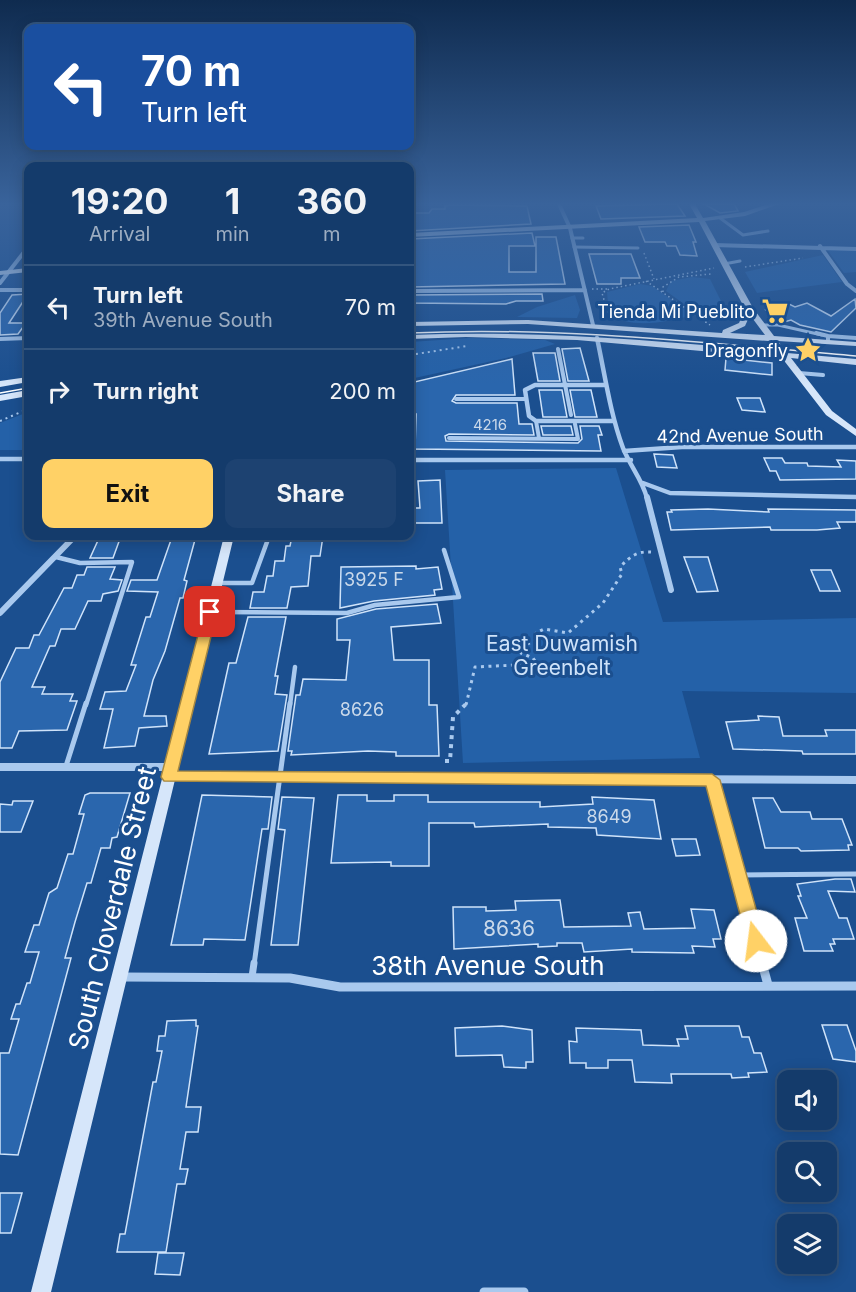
<!DOCTYPE html>
<style>
body{margin:0;font-family:Inter,sans-serif;background:#1d4271;color:#f1f3f6;height:100vh;display:flex;flex-direction:column;font-size:22px;white-space:nowrap}
*{box-sizing:border-box;margin:0}
p{font-size:20px;color:#9dadc1}
.icon{flex:none;width:33px;height:33px;fill:none;stroke:currentColor;stroke-width:2;stroke-linecap:round;stroke-linejoin:round}
.map{position:relative;flex:1;overflow:hidden}
.panel{position:absolute;left:24px;top:162px;width:390px;height:378px;display:flex;flex-direction:column;background:#143b6b;border-radius:12px;box-shadow:0 3px 15px #0003,0 0 0 2px #33557e}
.panel>*{flex:none}
.guide{position:absolute;left:24px;top:24px;width:390px;height:126px;border-radius:12px;box-shadow:0 3px 15px #0003,0 0 0 2px #33557e;background:#1a4fa0;color:#fff;overflow:hidden}
.tools{position:absolute;left:777px;top:1070px;display:grid;gap:12px}
.tools a{display:grid;place-items:center;width:60px;height:60px;border-radius:12px;background:#143b6b;box-shadow:0 3px 15px #0003,0 0 0 2px #33557e;font-size:30px}
.pin{position:absolute;display:grid;place-items:center;width:51px;height:51px;color:#fff;margin:-26px;border-radius:12px;box-shadow:0 3px 9px #0006}
.me{position:absolute;width:66px;margin:-33px;rotate:345deg;stroke-linejoin:round;filter:drop-shadow(0 0 4px #0008)}
.turn{display:flex;align-items:center;gap:21px;height:126px;padding:0 18px;font-size:27px}
.turn .icon{width:78px;height:78px;stroke-width:2.5}
.turn b{display:block;font-size:42px;line-height:51px}
.eta{display:flex;justify-content:space-evenly;align-items:center;height:102px;text-align:center}
.eta b{font-size:36px;font-weight:700;line-height:42px}
.action{display:flex;gap:12px;margin-top:auto;padding:12px 18px}
.action a{flex:1;height:69px;border-radius:12px;background:#ffd166;color:#111;font-size:24px;font-weight:700;line-height:69px;text-align:center}
.action a+a{background:#1d4271;color:#f1f3f6}
ul{padding:0;list-style:none}
li{display:flex;align-items:center;gap:18px;height:84px;padding:0 18px;border-top:2px solid #33557e}
li div{flex:1}
li b{display:block;font-size:22px}
li em{font-style:normal}
.map>svg:first-child{display:block}
.green{fill:#2461a8}
.building{fill:#2a66ad;stroke:#cfe3fa;stroke-width:1.5}
.lines{fill:none;stroke-linecap:round;stroke-linejoin:round}
.path-far3{stroke:#a9c9ee;stroke-width:1.5;stroke-dasharray:1.5 3;stroke-linecap:butt}
.path-far2{stroke:#a9c9ee;stroke-width:2;stroke-dasharray:2 4;stroke-linecap:butt}
.path-far1{stroke:#a9c9ee;stroke-width:3;stroke-dasharray:3 4.5;stroke-linecap:butt}
.path{stroke:#a9c9ee;stroke-width:4;stroke-dasharray:4 5;stroke-linecap:butt}
.lane-far4{stroke:#a9c9ee;stroke-width:3}
.lane-far3{stroke:#a9c9ee;stroke-width:4}
.lane-far2{stroke:#a9c9ee;stroke-width:4.5}
.lane-far1{stroke:#a9c9ee;stroke-width:5}
.lane{stroke:#a9c9ee;stroke-width:7}
.street-far4{stroke:#a9c9ee;stroke-width:4}
.street-far3{stroke:#a9c9ee;stroke-width:4.5}
.street-far2{stroke:#a9c9ee;stroke-width:6}
.street-far1{stroke:#a9c9ee;stroke-width:8}
.street{stroke:#a9c9ee;stroke-width:9}
.secondary{fill:#d6e6fa;fill-rule:evenodd}
.tram{stroke:#fff;stroke-width:1.5}
.route{fill:#ffd166;stroke:#a68842;stroke-width:1.5}
.labels{text-anchor:middle;dominant-baseline:central;stroke-width:6;stroke-linejoin:round;paint-order:stroke}
.far-number-label{font-size:15px;fill:#cad9ea}
.far-poi-label{font-size:18px;fill:#fff;stroke:#1b4f8f;text-anchor:end}
.far-street-label{font-size:18px;fill:#fff;stroke:#1b4f8f}
.number-label{font-size:18px;fill:#cad9ea}
.park-label{font-size:21px;fill:#cfe3fa;stroke:#1b4f8f}
.near-number-label{font-size:21px;fill:#cad9ea}
.near-street-label{font-size:26px;fill:#fff;stroke:#1b4f8f}
</style>
<div class="map">
<svg width="856" height="1292" viewBox="0 0 856 1292">
<rect width="100%" height="100%" fill="#1b4f8f"/>
<path class="green" d="M826 248 856 250V272L844 273Z
M823 255 842 282 757 293 745 272Z
M692 277 710 279 724 307 698 314 666 291 671 281Z
M640 284 652 286 694 315C669 321 631 331 609 313L607 292Z
M575 295 580 310 577 318 517 317 537 307Z
M469 338 545 340 555 344 506 358 410 379V342Z
M28 412V450H0V423Z
M616 468 663 622 856 618V693L682 691 700 758 463 763 445 470Z"/>
<path class="building" d="M677 204 685 216 601 219 596 206Z
M704 204H734L738 211 720 213Z
M451 205 527 206 531 224 410 231V213H429L432 209H445V206Z
M689 225 696 242H693L697 256 680 255 676 246H667L665 242H645L639 227Z
M532 233 535 246H509V272H536V237H556L565 284 410 287V272H414V247H410V239Z
M589 254H631L640 278H621V284H597Z
M28 294 9 323H26L18 334 0 335V313L12 295Z
M542 294 543 301H516L506 304 410 303V295Z
M855 299 856 308 831 332 800 325 791 320 784 322 766 310 787 303 795 307 807 303 831 316Z
M580 348 589 381H568L562 349Z
M533 353H555L560 381H538Z
M726 358 772 363V375L725 370Z
M512 359 515 395H456L452 401 456 403H517L519 424H532L534 435 449 434 445 436 446 441 578 443 582 439 580 426H599L602 435H598L601 451 415 449 416 414H410V383Z
M539 390H562L567 417H543Z
M570 390H591L597 417H575Z
M737 398H760L765 412 742 410Z
M541 426H571L573 435H543Z
M654 454 673 455 677 468 657 467Z
M764 458H782L785 463H807L808 466 841 467 837 460 856 461V479L780 480 776 471H770Z
M440 480 442 523H414L413 508H420L418 481Z
M708 509 769 512 768 509 856 510V522H837L840 528 817 530H771L770 527 671 530 667 512H672L671 510Z
M100 536H121L113 558H90Z
M196 536 184 580 187 581 183 598H180L165 651 153 680 144 716H166L167 726 139 728 135 746 104 748 113 709H100L105 692 126 691 136 665H131L146 617H150L158 592 127 591 131 580H157L172 537Z
M292 536H323L320 556H311L308 586 291 587 287 608H250L253 592H264L267 576H273L275 561H284L286 546H290Z
M684 557H708L718 591 697 592Z
M416 566V569L438 567 442 589 434 590 435 595 374 601 340 608 341 567Z
M87 567H115L110 579 122 580 118 591 103 594 101 601H88L75 629H61L55 646H50L32 687H45L42 694H73L70 701H77L67 730 19 731 12 748H0V682L16 648H29L34 635H39L64 588H72L77 575H84Z
M811 570H831L840 591H820Z
M437 604 441 623 391 627 394 660H429V705H437L439 756H396V752L368 751 291 755 292 751H288L296 695H300L303 679 346 680 350 640H337V619L376 609Z
M248 617H286L275 676H278L275 694 287 695 278 751 209 754 229 663H236Z
M758 716 779 717 783 736H827L825 730H856V754H803L802 751 733 749 726 722 759 720Z
M90 793H130L117 837 112 838 110 848H101L91 883H87L75 922 65 958H71L18 1155 0 1154V1053H9L19 1019H11L16 1004H20L27 983H30L39 952H25L34 925H39L49 893 57 888 68 854H73L84 814H79L85 795Z
M202 795 272 797 268 829H262L245 940 204 939 203 945H171Z
M338 795H367V801H394V795H428V802H540V807L593 804 592 797 654 800 661 839 597 835 596 828 548 827V824L475 827 474 823H429V866H391V862L331 863Z
M282 797 314 798 298 945H271L285 830 278 829Z
M753 798H773L781 812H810L812 819H842L852 845H848L849 850 801 851 798 848H765Z
M13 801H33L21 832H0V804L12 805Z
M672 839H696L700 855 676 856Z
M835 879H851L855 892 828 891 839 918H847L854 939H833L835 944H830L833 951H804L795 918H807L798 896H801L797 884Z
M560 900 564 927 631 926 628 913 640 912 644 929 695 928 691 909 714 910 721 939H713L715 947 692 946 694 953 632 952V949L584 952 582 943H557V946L538 947V944L454 949 453 907H486V911L516 910 515 901Z
M196 1020V1026H198L186 1107H201L198 1132H186L180 1169H188L185 1184H177L166 1252H117L120 1234H125L153 1082H156L162 1051H157L159 1036H165L167 1021Z
M822 1025H847L856 1051V1062L833 1059Z
M502 1026 532 1030 533 1062H526V1068L504 1067 502 1055 456 1056 455 1028Z
M685 1026H739L742 1037H749L754 1053H761L767 1072 748 1073 749 1077 732 1078 731 1074H671L672 1083 635 1082 632 1060H608V1068H586V1063H570L569 1041 577 1042 576 1028 641 1030 643 1045 679 1046 677 1039H688Z
M0 1193H22L11 1233H0Z
M158 1253H184L180 1275 155 1274Z"/>
<g class="lines">
<path class="path-far3" d="M644 253 654 279
M745 267 803 258
M646 281 710 325
M592 289H607
M663 292V287L679 277 711 274
M609 317 602 293 609 289 714 268"/>
<path class="path-far2" d="M410 355 467 346
M0 421 28 409"/>
<path class="path-far1" d="M466 705 475 667 537 664 533 658 521 653 520 647 537 640 536 633 544 629 568 633 603 603 622 574 620 567C630 557 636 551 651 552"/>
<path class="path" d="M445 761H450L453 717 467 703"/>
<path class="lane-far4" d="M720 218 743 235 768 231
M572 238H583
M574 247 638 248
M724 264 740 261
M762 325H778L822 335"/>
<path class="lane-far3" d="M816 333 828 336V342
M828 336 856 338
M0 339 28 338
M558 349 571 415
M799 373 823 375
M456 399H526
M536 421 539 438
M449 438 578 439 575 424"/>
<path class="lane-far2" d="M56 557 80 563 132 562 86 705
M218 583H252L267 542
M210 612 347 613 375 605 459 597 444 550
M290 705 295 667"/>
<path class="lane-far1" d="M66 766 86 703
M738 875 856 874
M254 965 290 703"/>
<path class="lane" d="M252 977 254 963"/>
<path class="street-far4" d="M559 204 570 228 593 325
M714 245 856 249
M820 246 847 284 856 291
M0 283 28 247
M0 290H28
M410 291 585 290"/>
<path class="street-far3" d="M597 338C605 375 610 413 623 448 630 466 642 479 647 498
M605 385H535L525 390 529 416 536 421H614
M624 451 682 447H856
M0 459H28
M410 460H631
M643 483 670 493 856 497"/>
<path class="street-far2" d="M647 497 671 590
M0 613 75 536"/>
<path class="street-far1" d="M0 767H172
M170 777 856 780
M712 780 763 965"/>
<path class="street" d="M762 963 768 985
M121 977 290 978 340 987 856 986
M484 1292H524"/>
<path class="secondary" d="M689 204H695L703 218 744 212 769 204H779L745 216 705 221 753 308 774 336 856 342V346L778 341 787 353 856 359V365L791 358 832 411 856 429V436L826 415 782 358 577 340 466 337 410 339V335C533 330 655 340 778 352L769 341 528 324 410 326V322L528 320 722 333 723 330 739 323 745 309 699 222 410 237V233L697 218ZM750 315 765 335 730 333 745 326Z
M28 268V272L0 275V271Z
M28 377V382L0 387V381Z
M28 390V396L0 401V395Z
M224 536H234L51 1292H31Z"/>
<path class="tram" d="M410 333C560 326 707 343 856 356
M0 393 28 388"/>
</g>
<linearGradient id="sky" x2="0" y2="1"><stop stop-color="#0f2b4f"/><stop offset="0.53" stop-color="#39639b"/><stop offset="1" stop-color="#39639b" stop-opacity="0"/></linearGradient>
<rect width="856" height="385" fill="url(#sky)"/>
<path class="route" d="M210 608 217 612 178 771 712 774 720 780 765 941 762 947 756 949 749 947 747 941 706 786 164 781 161 777 204 612Z"/>
<defs>
<g id="supermarket-bare" transform="scale(2.07)"><path d="M-6-5.5h2.5l.6 2H6L4.5 2H-2.5L-4.4-4H-6ZM-1.5 3.2a1.3 1.3 0 1 0 .1 0ZM3 3.2a1.3 1.3 0 1 0 .1 0Z" fill="#ffd166" stroke="#1b4f8f" stroke-width="2.5" paint-order="stroke"/></g>
<g id="sight-bare" transform="scale(2.07)"><path d="M0-6L1.8-2.2L6-1.7L2.9 1.2L3.7 5.4L0 3.3L-3.7 5.4L-2.9 1.2L-6-1.7L-1.8-2.2Z" fill="#ffd166" stroke="#1b4f8f" stroke-width="2.5" paint-order="stroke"/></g>
</defs>
<g fill-rule="evenodd">
<use href="#supermarket-bare" x="775" y="311"/>
<use href="#sight-bare" x="808" y="350"/>
</g>
<g class="labels">
<g class="far-number-label">
<text x="490" y="424">4216</text>
</g>
<g class="far-poi-label">
<text x="755" y="311">Tienda Mi Pueblito</text>
<text x="788" y="350">Dragonfly</text>
</g>
<g class="far-street-label">
<text transform="translate(740 435) rotate(-1)">42nd Avenue South</text>
</g>
<g class="number-label">
<text x="374" y="579">3925 F</text>
<text x="362" y="709">8626</text>
<text x="609" y="816">8649</text>
</g>
<g class="park-label">
<text x="562" y="643">East Duwamish<tspan x="562" dy="24">Greenbelt</tspan></text>
</g>
<g class="near-number-label">
<text x="509" y="928">8636</text>
</g>
<g class="near-street-label">
<text transform="translate(112 908) rotate(-76)">South Cloverdale Street</text>
<text x="488" y="965">38th Avenue South</text>
</g>
</g>
</svg>
<div class="tools">
<a><svg class="icon" aria-label="sound" viewBox="0 0 24 24"><path d="M4 9h4l5-4v14l-5-4H4zM17 9q2 3 0 6"/></svg></a>
<a><svg class="icon" aria-label="search" viewBox="0 0 24 24"><circle cx="10" cy="10" r="6"/><path d="M15 15l6 6"/></svg></a>
<a><svg class="icon" aria-label="layers" viewBox="0 0 24 24"><path d="M12 4l9 5-9 5-9-5zM3 14l9 5 9-5"/></svg></a>
</div>
<div class="pin" style="left:210px;top:612px;background:#d93025"><svg class="icon" aria-label="arrive" viewBox="0 0 24 24"><path d="M6 21V4h12l-3 4 3 4H6"/></svg></div>
<svg class="me" style="left:756px;top:941px" viewBox="-20 -20 40 40"><circle r="19" fill="#fff"/><path d="M0-13L10 11 0 6-10 11z" fill="#ffd166"/></svg>
<div class="guide">
<div class="turn"><svg class="icon" aria-label="left" viewBox="0 0 24 24"><path d="M17 20v-9H6M10 6l-5 5 5 5"/></svg><div><b>70 m</b>Turn left</div></div>
</div>
<section class="panel">
<div class="eta">
<div><b>19:20</b><p>Arrival</p></div>
<div><b>1</b><p>min</p></div>
<div><b>360</b><p>m</p></div>
</div>
<ul>
<li><svg class="icon" aria-label="left" viewBox="0 0 24 24"><path d="M17 20v-9H6M10 6l-5 5 5 5"/></svg><div><b>Turn left</b><p>39th Avenue South</p></div><em>70 m</em></li>
<li><svg class="icon" aria-label="right" viewBox="0 0 24 24"><path d="M7 20v-9h11M14 6l5 5-5 5"/></svg><div><b>Turn right</b></div><em>200 m</em></li>
</ul>
<div class="action"><a>Exit</a><a>Share</a></div>
</section>
</div>
